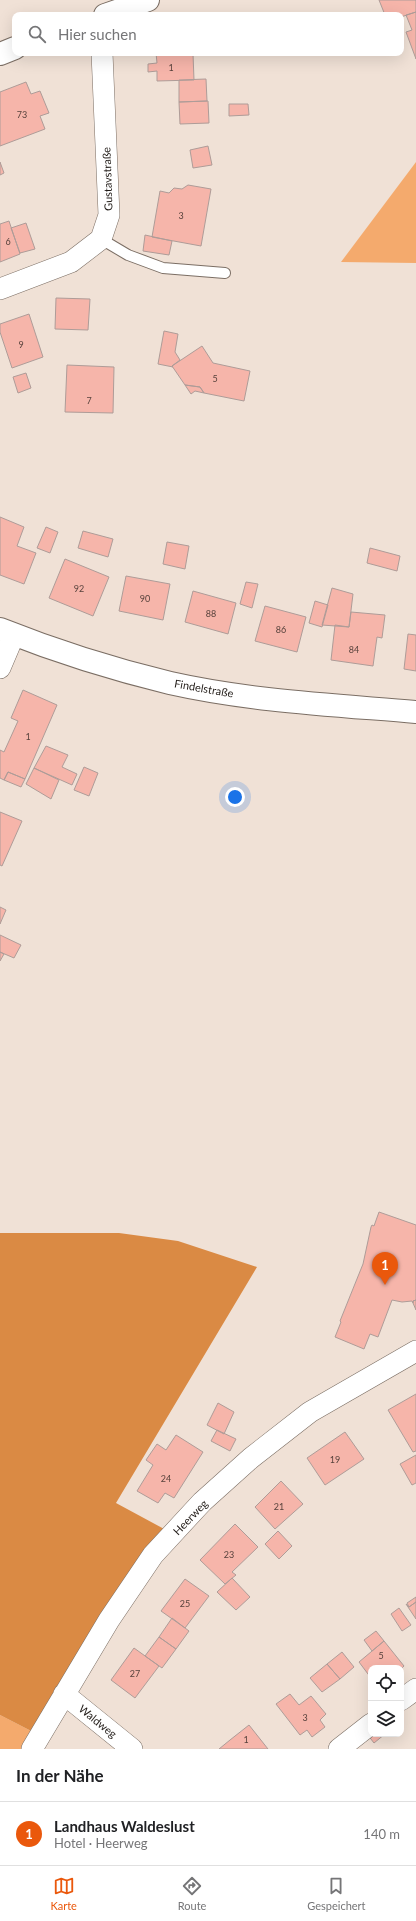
<!DOCTYPE html>
<html lang="de">
<head>
<meta charset="utf-8">
<style>
  :root { --surface:#fff; --page:#f6f6f6; --text:#202124; --muted:#757577; --line:#e0e0e0; --accent:#ea580c }
  body { margin:0; font-family:Lato,sans-serif; background:var(--page); color:var(--text) }
  .controls { position:absolute; right:12px; bottom:12px; display:grid; overflow:hidden; border-radius:8px; box-shadow:0 4px 16px #0002 }
  .controls button { width:36px; height:36px; display:grid; place-items:center; padding:0; border:0; border-bottom:1px solid var(--line); background:var(--surface); color:var(--text); font:20px sans-serif }
  .you { position:absolute; left:235px; top:797px; width:14px; height:14px; margin:-10px; border:3px solid #fff; border-radius:50%; background:#1a73e8; box-shadow:0 0 0 6px #1a73e833 }
  .badge { display:grid; place-items:center; width:26px; height:26px; border-radius:50%; background:var(--accent); color:#fff; font-size:13px; font-weight:700 }
  .pin { position:absolute; translate:-50% -33px; filter:drop-shadow(0 1px 2px #0008) }
  .pin::after { content:''; position:absolute; top:21px; width:14px; height:12px; background:inherit; clip-path:polygon(0 0,100% 0,50% 100%) }
  .list { margin:0; padding:0; list-style:none }
  h2 { display:flex; justify-content:space-between; align-items:center; height:52px; margin:0; padding:0 16px; font-size:17px }
  h2 small { font-size:13px; font-weight:400; color:var(--muted) }
  .list li { display:grid; grid-template-columns:26px 1fr auto; gap:12px; align-items:center; box-sizing:border-box; height:64px; padding:0 16px; border-top:1px solid var(--line) }
  .list b { display:block; font-size:15px; white-space:nowrap }
  .list p { margin:0; font-size:13px; white-space:nowrap; color:var(--muted) }
  .list em { font-size:13px; font-style:normal; color:var(--muted) }
  .icon { flex:none; width:22px; height:22px; fill:none; stroke:currentColor; stroke-width:2; stroke-linecap:round; stroke-linejoin:round }
  .map { position:relative; flex:none; width:416px; height:1749px; overflow:hidden }
  .search { position:absolute; background:var(--surface); box-shadow:0 4px 16px #0002; left:12px; right:12px; top:12px; height:44px; display:flex; align-items:center; gap:10px; box-sizing:border-box; padding:0 14px; border-radius:8px; color:var(--muted); font-size:15px }
  .sheet { height:116px; background:var(--surface) }
  nav { display:flex; justify-content:space-around; align-items:center; box-sizing:border-box; height:56px; border-top:1px solid var(--line); background:var(--surface); font-size:11px; color:var(--muted) }
  nav a { display:grid; justify-items:center; gap:2px }
  nav .on { color:var(--accent) }
  .map>svg:first-child { display:block }
  .green { fill:#f4aa6d }
  .forest { fill:#da8a44 }
  .building { fill:#f6b5aa; stroke:#ae9c98 }
  .lines { fill:none; stroke-linecap:round; stroke-linejoin:round }
  .service-casing { stroke:#7b6e64; stroke-width:12 }
  .minor-casing { stroke:#7b6e64; stroke-width:22 }
  .tertiary-casing { stroke:#7b6e64; stroke-width:24 }
  .service { stroke:#fff; stroke-width:10 }
  .minor { stroke:#fff; stroke-width:21 }
  .tertiary { stroke:#fff; stroke-width:22 }
  .labels { text-anchor:middle; dominant-baseline:central; stroke-width:4; stroke-linejoin:round; paint-order:stroke }
  .number-label { font-size:9px; fill:#57423c }
  .street-label { font-size:11px; fill:#221c18; stroke:#fff }
</style>
</head>
<body>
<div class="map">
<svg width="416" height="1749" viewBox="0 0 416 1749">
  <rect width="100%" height="100%" fill="#f0e1d6"/>
  <path class="green" d="M416,162V263L341,262Z
    M0,1715L37,1734L29,1749H0Z"/>
  <path class="forest" d="M0,1233H119L178,1241L257,1267L116,1503L166,1530L37,1734L0,1715Z"/>
  <path class="building" d="M379,0H416V12L401,17V15H385Z
    M416,12V59L406,32L412,30L406,15Z
    M156,53L193,54L194,80L157,81V71L148,72V64L157,63Z
    M206,79L207,101L179,102V80Z
    M26,82L31,94L40,91L49,113L40,116L45,129L0,146V92Z
    M208,101L209,123L180,124L179,102Z
    M229,104H248L249,115L229,116Z
    M208,146L212,165L193,168L190,150Z
    M0,162L4,173L0,175Z
    M188,185L211,189L201,246L152,237L160,191L169,193L174,188L182,189Z
    M9,221L20,254L0,262V224Z
    M26,223L35,249L20,253L11,228Z
    M145,235L172,241L169,255L143,251Z
    M56,298L90,299L88,330L55,329Z
    M29,314L43,357L12,368L0,332V324Z
    M164,331L178,334L175,352L180,360L172,366L173,367L158,364Z
    M202,346L213,363L250,371L244,401L204,393L200,387L185,385L172,366Z
    M67,365L114,367L113,413L65,412Z
    M26,373L31,388L18,393L13,377Z
    M185,385L200,387L204,393L195,391L191,394Z
    M0,517L24,527L17,546L36,553L24,584L0,575Z
    M46,527L58,532L50,553L37,548Z
    M83,531L113,539L108,557L78,548Z
    M167,542L189,546L185,569L163,564Z
    M370,548L400,556L397,571L367,563Z
    M65,559L109,577L93,616L49,598Z
    M126,576L170,584L163,620L119,611Z
    M246,582L258,584L252,608L240,604Z
    M332,588L353,594L349,627L322,625Z
    M193,591L236,603L228,634L185,622Z
    M315,601L328,605L322,627L309,623Z
    M265,606L306,617L297,652L255,641Z
    M351,612L385,615L382,638L377,637L373,666L331,660L335,625L349,627Z
    M408,634L416,635V671L404,669Z
    M23,690L57,705L25,779L8,772L4,780L0,778V750L4,752L18,721L11,718Z
    M46,746L68,755L62,767L77,774L72,785L34,768Z
    M84,767L98,773L89,796L74,790Z
    M34,768L59,780L51,799L26,784Z
    M8,772L25,779L21,787L4,780Z
    M0,812L22,821L2,866L0,865Z
    M0,907L6,910L0,924Z
    M0,935L21,945L14,958L0,952Z
    M0,952L4,954L0,961Z
    M379,1212L416,1225V1300L413,1301V1303L412,1301L402,1302L392,1300L378,1337L370,1334L364,1349L335,1337L341,1322L340,1321L363,1264L371,1227L372,1225L374,1226Z
    M416,1300V1310L413,1303V1301Z
    M416,1394V1451L413,1452L388,1410Z
    M218,1403L234,1412L224,1434L207,1425Z
    M217,1430L236,1439L230,1451L211,1441Z
    M345,1432L364,1459L325,1485L307,1458Z
    M176,1435L203,1452L174,1498L165,1493L158,1503L137,1491L153,1465L146,1460L157,1444L166,1450Z
    M416,1455V1483L412,1485L400,1464Z
    M281,1481L303,1504L275,1529L255,1507Z
    M235,1524L258,1547L232,1572L236,1575L225,1584L200,1560Z
    M278,1531L292,1546L279,1559L265,1544Z
    M232,1578L250,1597L236,1610L217,1592Z
    M185,1579L209,1596L185,1628L161,1611Z
    M416,1597V1602L409,1607L407,1603Z
    M416,1602V1619L406,1604L409,1607Z
    M399,1608L411,1625L402,1631L391,1614Z
    M172,1618L189,1631L176,1649L159,1637Z
    M376,1631L384,1641L372,1651L364,1640Z
    M159,1637L176,1649L162,1668L145,1656Z
    M384,1641L404,1666L401,1669L391,1667L371,1668V1678L359,1662Z
    M134,1648L159,1666L135,1698L111,1680Z
    M342,1652L354,1667L340,1679L327,1664Z
    M327,1664L340,1679L322,1692L310,1678Z
    M290,1694L299,1705L311,1696L326,1714L320,1720L325,1727L312,1737L307,1730L300,1735L276,1704Z
    M249,1725L268,1749H219L230,1740Z
    M367,1734H385L374,1743Z"/>
  <g class="lines">
    <defs>
      <path id="service" d="M101,239L128,255L163,268L225,273"/>
      <path id="minor" d="M0,289L71,262L101,239L109,215L102,53
        M0,668L14,635
        M64,1694L132,1749
        M401,1700L416,1689
        M32,1749L109,1620L153,1555L202,1502L251,1458L310,1412L416,1351
        M339,1749L371,1724"/>
      <path id="tertiary" d="M105,15L148,0
        M0,54L15,48
        M0,629C55,651 112,669 170,683C250,701 334,705 416,712"/>
    </defs>
    <use href="#service" class="service-casing"/>
    <use href="#minor" class="minor-casing"/>
    <use href="#tertiary" class="tertiary-casing"/>
    <use href="#service" class="service"/>
    <use href="#minor" class="minor"/>
    <use href="#tertiary" class="tertiary"/>
  </g>
  <g class="labels">
    <g class="number-label">
      <text x="171" y="67">1</text>
      <text x="22" y="114">73</text>
      <text x="181" y="215">3</text>
      <text x="8" y="241">6</text>
      <text x="21" y="344">9</text>
      <text x="215" y="378">5</text>
      <text x="89" y="400">7</text>
      <text x="79" y="588">92</text>
      <text x="145" y="598">90</text>
      <text x="211" y="613">88</text>
      <text x="281" y="629">86</text>
      <text x="354" y="649">84</text>
      <text x="28" y="736">1</text>
      <text x="335" y="1459">19</text>
      <text x="166" y="1478">24</text>
      <text x="279" y="1506">21</text>
      <text x="229" y="1554">23</text>
      <text x="185" y="1603">25</text>
      <text x="381" y="1655">5</text>
      <text x="135" y="1673">27</text>
      <text x="305" y="1717">3</text>
      <text x="246" y="1739">1</text>
    </g>
    <g class="street-label">
      <text transform="translate(107 179) rotate(-92)">Gustavstraße</text>
      <text transform="translate(204 688) rotate(10)">Findelstraße</text>
      <text transform="translate(190 1517) rotate(-46)">Heerweg</text>
      <text transform="translate(98 1721) rotate(39)">Waldweg</text>
    </g>
  </g>
</svg>
<div class="controls">
<button><svg class="icon" aria-label="locate" viewBox="0 0 24 24"><circle cx="12" cy="12" r="6"/><path d="M12 2v4M12 18v4M2 12h4M18 12h4"/></svg></button>
<button><svg class="icon" aria-label="layers" viewBox="0 0 24 24"><path d="M12 4l9 5-9 5-9-5zM3 14l9 5 9-5"/></svg></button>
</div>
<div class="you"></div>
<div class="pin badge" style="left:385px;top:1285px">1</div>
<div class="search"><svg class="icon" aria-label="search" viewBox="0 0 24 24"><circle cx="10" cy="10" r="6"/><path d="M15 15l6 6"/></svg>Hier suchen</div>
</div>
<section class="sheet">
<h2>In der Nähe<small></small></h2>
<ul class="list">
<li><span class="badge">1</span><div><b>Landhaus Waldeslust</b><p>Hotel · Heerweg</p></div><em>140 m</em></li>
</ul>
</section>
<nav>
<a class="on"><svg class="icon" aria-label="map" viewBox="0 0 24 24"><path d="M3 6l6-2 6 2 6-2v14l-6 2-6-2-6 2zM9 4v14M15 6v14"/></svg>Karte</a>
<a><svg class="icon" aria-label="directions" viewBox="0 0 24 24"><path d="M12 3l9 9-9 9-9-9zM9 14v-3h6M13 9l2 2-2 2"/></svg>Route</a>
<a><svg class="icon" aria-label="saved" viewBox="0 0 24 24"><path d="M7 4h10v16l-5-4-5 4z"/></svg>Gespeichert</a>
</nav>
</body>
</html>
